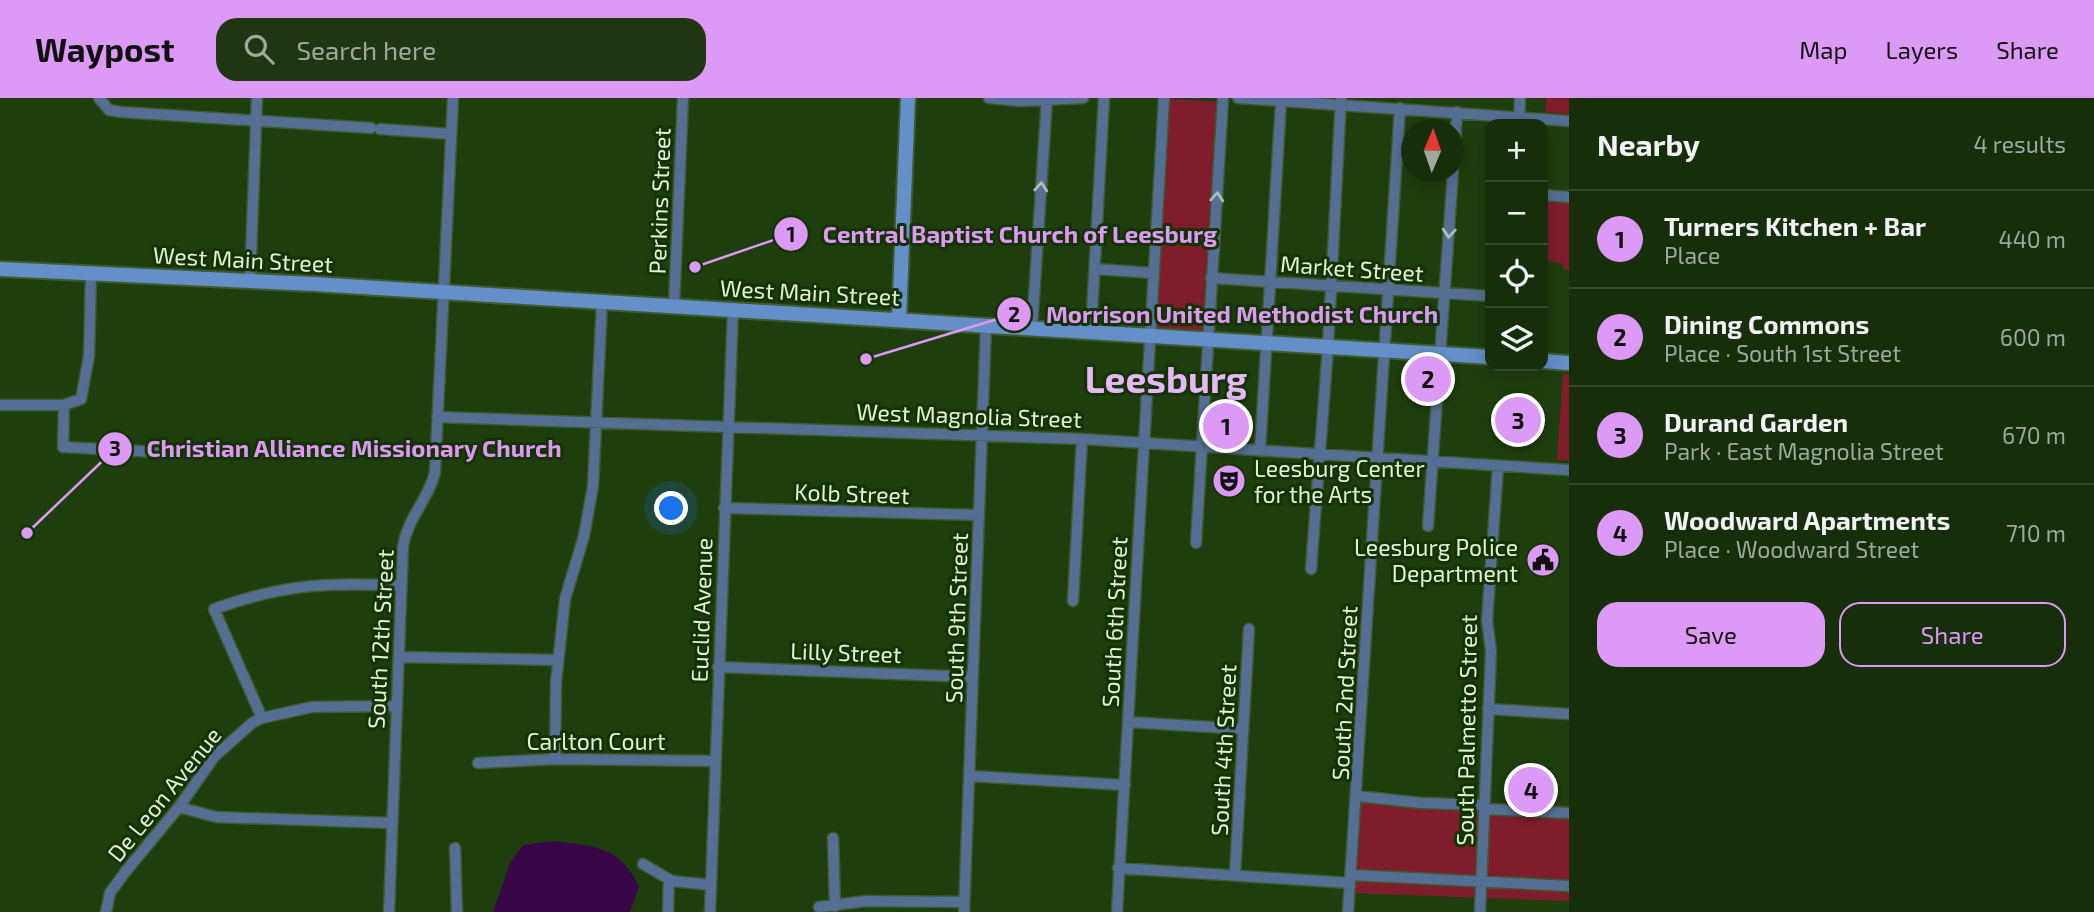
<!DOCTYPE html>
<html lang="en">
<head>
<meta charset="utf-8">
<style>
  :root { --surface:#172e0a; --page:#203613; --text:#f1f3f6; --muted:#9ea89c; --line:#364a2b; --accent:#dc99f5 }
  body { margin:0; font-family:"Exo 2",sans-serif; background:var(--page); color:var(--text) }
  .controls { position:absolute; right:21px; top:21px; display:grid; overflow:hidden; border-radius:14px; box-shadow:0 4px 18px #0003 }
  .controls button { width:63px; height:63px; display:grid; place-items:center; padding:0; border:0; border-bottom:2px solid var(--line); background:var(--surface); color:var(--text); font:35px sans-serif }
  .compass { position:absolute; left:1401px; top:21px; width:63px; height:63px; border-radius:50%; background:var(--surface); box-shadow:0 4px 18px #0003; rotate:2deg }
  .you { position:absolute; left:672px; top:411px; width:24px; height:24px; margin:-18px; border:5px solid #fff; border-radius:50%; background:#1a73e8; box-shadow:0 0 0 10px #1a73e833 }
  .badge { display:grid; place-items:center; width:46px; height:46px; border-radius:50%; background:var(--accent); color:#111; font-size:23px; font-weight:700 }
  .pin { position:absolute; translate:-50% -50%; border:4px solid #fff; box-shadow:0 2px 7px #0006 }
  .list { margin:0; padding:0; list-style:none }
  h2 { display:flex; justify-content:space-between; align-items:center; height:91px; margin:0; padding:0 28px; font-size:30px }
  h2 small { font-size:23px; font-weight:400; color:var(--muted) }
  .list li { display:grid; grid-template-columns:46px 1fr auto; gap:21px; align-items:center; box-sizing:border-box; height:98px; padding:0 28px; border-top:2px solid var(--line) }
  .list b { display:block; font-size:26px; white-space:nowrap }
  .list p { margin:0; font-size:23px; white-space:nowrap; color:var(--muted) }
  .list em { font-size:23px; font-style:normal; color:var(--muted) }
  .actions { display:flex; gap:14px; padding:21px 28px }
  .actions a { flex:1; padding:16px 0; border:2px solid var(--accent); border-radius:21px; text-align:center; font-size:24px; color:var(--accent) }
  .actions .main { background:var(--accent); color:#111 }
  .icon { flex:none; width:38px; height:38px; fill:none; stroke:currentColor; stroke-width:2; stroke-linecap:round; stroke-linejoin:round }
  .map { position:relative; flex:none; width:1569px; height:814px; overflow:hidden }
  header { display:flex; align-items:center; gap:42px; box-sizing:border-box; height:98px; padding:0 35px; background:var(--accent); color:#111 }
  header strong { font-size:33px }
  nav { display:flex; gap:38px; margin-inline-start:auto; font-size:24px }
  .search { width:490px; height:63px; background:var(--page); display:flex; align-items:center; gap:18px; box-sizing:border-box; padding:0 24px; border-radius:21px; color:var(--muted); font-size:26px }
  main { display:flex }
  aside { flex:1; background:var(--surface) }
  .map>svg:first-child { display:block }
  .green { fill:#7f1d2d }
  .water { fill:#380547 }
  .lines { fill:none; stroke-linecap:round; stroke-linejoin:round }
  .street-casing { stroke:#3e5b2e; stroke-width:13 }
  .secondary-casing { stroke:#3e5b2e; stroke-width:18 }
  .street { stroke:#556f94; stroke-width:10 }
  .secondary { stroke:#658fc9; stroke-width:14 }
  .oneway { stroke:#a8bebc }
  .labels { text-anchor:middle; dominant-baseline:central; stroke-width:6; stroke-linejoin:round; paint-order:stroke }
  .street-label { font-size:23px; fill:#dff2d7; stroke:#153302 }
  .poi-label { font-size:23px; fill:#dff2d7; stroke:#153302; text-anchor:start }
  .town-label { font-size:37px; font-weight:bold; fill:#e6b8f8; stroke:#153302 }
  .leader { fill:none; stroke:#dc99f5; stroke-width:2.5 }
  .callout-dot { fill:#dc99f5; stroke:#153302; stroke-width:2.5 }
  .mark-label { font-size:21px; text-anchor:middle; font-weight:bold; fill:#111 }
  .callout-label { font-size:24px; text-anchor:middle; font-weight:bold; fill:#dc99f5; stroke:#153302; stroke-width:6; stroke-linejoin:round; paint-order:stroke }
</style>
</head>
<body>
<header>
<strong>Waypost</strong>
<div class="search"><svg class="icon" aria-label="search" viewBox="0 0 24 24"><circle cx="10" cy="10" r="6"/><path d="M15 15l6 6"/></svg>Search here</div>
<nav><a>Map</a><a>Layers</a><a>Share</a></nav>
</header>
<main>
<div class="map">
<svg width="1569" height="814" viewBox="0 0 1569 814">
  <rect width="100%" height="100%" fill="#1f3e0e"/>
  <path class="green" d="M1547,0H1569V16L1545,14Z
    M1169,1L1218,4L1205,235L1154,231Z
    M1543,102L1569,104V184V172L1563,171V166L1543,162Z
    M1563,276H1569V363L1557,362Z
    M1356,698L1569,708V803L1352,795Z"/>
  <path class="water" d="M554,743C596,749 618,747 639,788L630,814H493L510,765L523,747Z"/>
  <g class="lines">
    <defs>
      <path id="street" d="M99,0L109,12L121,14L371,30
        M989,0L1021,3L1083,0
        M1238,0L1569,23
        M1519,26L1520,0
        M380,31L451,36
        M1454,66L1457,14
        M1543,97L1569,99
        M1095,171L1153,175
        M1211,180L1490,198
        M250,183L257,0
        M674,208L683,0
        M1032,230L1047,0
        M1091,233L1104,0
        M0,307H64L81,301L89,258L91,176
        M64,307L63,349L157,354
        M437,319L1082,341L1569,372
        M1260,353L1281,3
        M724,410L979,417
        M1428,428L1453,74
        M1196,445L1223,0
        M1311,471L1328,249L1341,0
        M1073,503L1082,341
        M399,559L558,562
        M718,569L973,579
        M1488,611L1569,616
        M262,620L214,511C284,486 328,484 401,488
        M1128,624L1243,631
        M555,661L556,584L565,501L584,438L593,388L602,204
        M478,665L555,661L715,663
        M969,678L1125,687
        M1357,698L1421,705L1484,707
        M179,709L216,719L390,725
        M1484,711L1569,715
        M833,740L835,808
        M455,750L457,814
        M643,766L672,783L711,787
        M1118,770L1350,785
        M1235,776L1249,531
        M1351,777L1569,788
        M819,809L866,803L964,804
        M106,814L110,795L126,773L179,709L214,659L252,625L262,620L312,609L395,608
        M389,814L403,448C408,419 429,401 435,374L453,0
        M668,814L669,782
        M710,814L733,212
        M964,814L986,227
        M1117,814L1164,0
        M1348,814L1400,10
        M1480,814L1491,553L1487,522L1498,368"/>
      <path id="secondary" d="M0,171L314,186L1490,259
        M899,222L908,0
        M1543,263L1569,265"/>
    </defs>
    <use href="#street" class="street-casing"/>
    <use href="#secondary" class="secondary-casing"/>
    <use href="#street" class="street"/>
    <use href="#secondary" class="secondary"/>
  </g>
  <defs><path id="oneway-chevron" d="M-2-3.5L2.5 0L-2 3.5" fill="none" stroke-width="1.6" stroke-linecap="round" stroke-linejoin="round" transform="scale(1.75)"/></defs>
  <g class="oneway">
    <use href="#oneway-chevron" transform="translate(1041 89) rotate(-86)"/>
    <use href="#oneway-chevron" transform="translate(1217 99) rotate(-86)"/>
    <use href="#oneway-chevron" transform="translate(1449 135) rotate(94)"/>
  </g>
  <defs>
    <symbol id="theatre-disc" viewBox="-11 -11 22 22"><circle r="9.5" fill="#dc99f5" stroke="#153302"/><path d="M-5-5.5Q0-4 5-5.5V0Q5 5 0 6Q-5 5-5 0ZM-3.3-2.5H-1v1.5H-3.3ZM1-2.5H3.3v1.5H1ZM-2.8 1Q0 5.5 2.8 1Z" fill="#111"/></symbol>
    <symbol id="civic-disc" viewBox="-11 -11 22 22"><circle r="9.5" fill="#dc99f5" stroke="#153302"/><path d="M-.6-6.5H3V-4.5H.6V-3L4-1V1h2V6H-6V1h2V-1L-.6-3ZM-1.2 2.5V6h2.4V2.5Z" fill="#111"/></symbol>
  </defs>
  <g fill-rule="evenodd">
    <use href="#theatre-disc" x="1210" y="364" width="38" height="38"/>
    <use href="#civic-disc" x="1524" y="443" width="38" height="38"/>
  </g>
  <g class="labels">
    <g class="street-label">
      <text transform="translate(659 103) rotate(-88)">Perkins Street</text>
      <text transform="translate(243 161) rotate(3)">West Main Street</text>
      <text transform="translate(1352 170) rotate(4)">Market Street</text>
      <text transform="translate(810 194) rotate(3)">West Main Street</text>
      <text transform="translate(969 317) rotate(2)">West Magnolia Street</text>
      <text transform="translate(852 395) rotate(2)">Kolb Street</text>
      <text transform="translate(701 512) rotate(-88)">Euclid Avenue</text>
      <text transform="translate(956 520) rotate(-88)">South 9th Street</text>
      <text transform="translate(1114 524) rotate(-87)">South 6th Street</text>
      <text transform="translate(380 541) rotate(-87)">South 12th Street</text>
      <text transform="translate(846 554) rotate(2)">Lilly Street</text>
      <text transform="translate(1344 595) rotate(-87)">South 2nd Street</text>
      <text transform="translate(1466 632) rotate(-89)">South Palmetto Street</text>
      <text x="596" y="643">Carlton Court</text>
      <text transform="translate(1223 652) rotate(-87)">South 4th Street</text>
      <text transform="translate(164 696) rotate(-51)">De Leon Avenue</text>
    </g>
    <g class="poi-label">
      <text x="1254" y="370">Leesburg Center<tspan x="1254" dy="26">for the Arts</tspan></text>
      <text x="1518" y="449" text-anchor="end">Leesburg Police<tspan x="1518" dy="26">Department</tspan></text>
    </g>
    <g class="town-label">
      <text x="1166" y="280">Leesburg</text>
    </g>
  </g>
  <path class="leader" d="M695 169L791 136M866 261L1014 216M27 435L115 351"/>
  <g class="callout-dot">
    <circle cx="695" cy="169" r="7"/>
    <circle cx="866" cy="261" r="7"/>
    <circle cx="27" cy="435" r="7"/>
    <circle cx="791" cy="136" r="18"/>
    <circle cx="1014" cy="216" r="18"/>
    <circle cx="115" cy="351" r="18"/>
  </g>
  <g class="mark-label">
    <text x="791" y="144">1</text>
    <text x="1014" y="224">2</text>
    <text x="115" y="358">3</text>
  </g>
  <g class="callout-label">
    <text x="1020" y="145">Central Baptist Church of Leesburg</text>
    <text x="1242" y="225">Morrison United Methodist Church</text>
    <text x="354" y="359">Christian Alliance Missionary Church</text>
  </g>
</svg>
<div class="controls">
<button>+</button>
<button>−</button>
<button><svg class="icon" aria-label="locate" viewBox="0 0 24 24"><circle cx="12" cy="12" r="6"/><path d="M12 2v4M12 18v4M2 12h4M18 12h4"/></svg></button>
<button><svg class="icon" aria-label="layers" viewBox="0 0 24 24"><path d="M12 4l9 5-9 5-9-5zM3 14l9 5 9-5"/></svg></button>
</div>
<svg class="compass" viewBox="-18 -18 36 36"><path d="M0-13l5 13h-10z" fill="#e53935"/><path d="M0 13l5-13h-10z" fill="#9ea89c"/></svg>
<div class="you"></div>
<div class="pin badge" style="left:1226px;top:328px">1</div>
<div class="pin badge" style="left:1428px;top:281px">2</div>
<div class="pin badge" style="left:1518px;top:322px">3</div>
<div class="pin badge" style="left:1531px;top:692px">4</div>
</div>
<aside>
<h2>Nearby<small>4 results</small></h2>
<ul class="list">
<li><span class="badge">1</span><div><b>Turners Kitchen + Bar</b><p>Place</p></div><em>440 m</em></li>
<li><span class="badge">2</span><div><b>Dining Commons</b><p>Place · South 1st Street</p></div><em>600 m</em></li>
<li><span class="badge">3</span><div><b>Durand Garden</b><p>Park · East Magnolia Street</p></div><em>670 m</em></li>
<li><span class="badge">4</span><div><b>Woodward Apartments</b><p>Place · Woodward Street</p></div><em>710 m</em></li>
</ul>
<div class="actions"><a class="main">Save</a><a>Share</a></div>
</aside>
</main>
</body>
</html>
